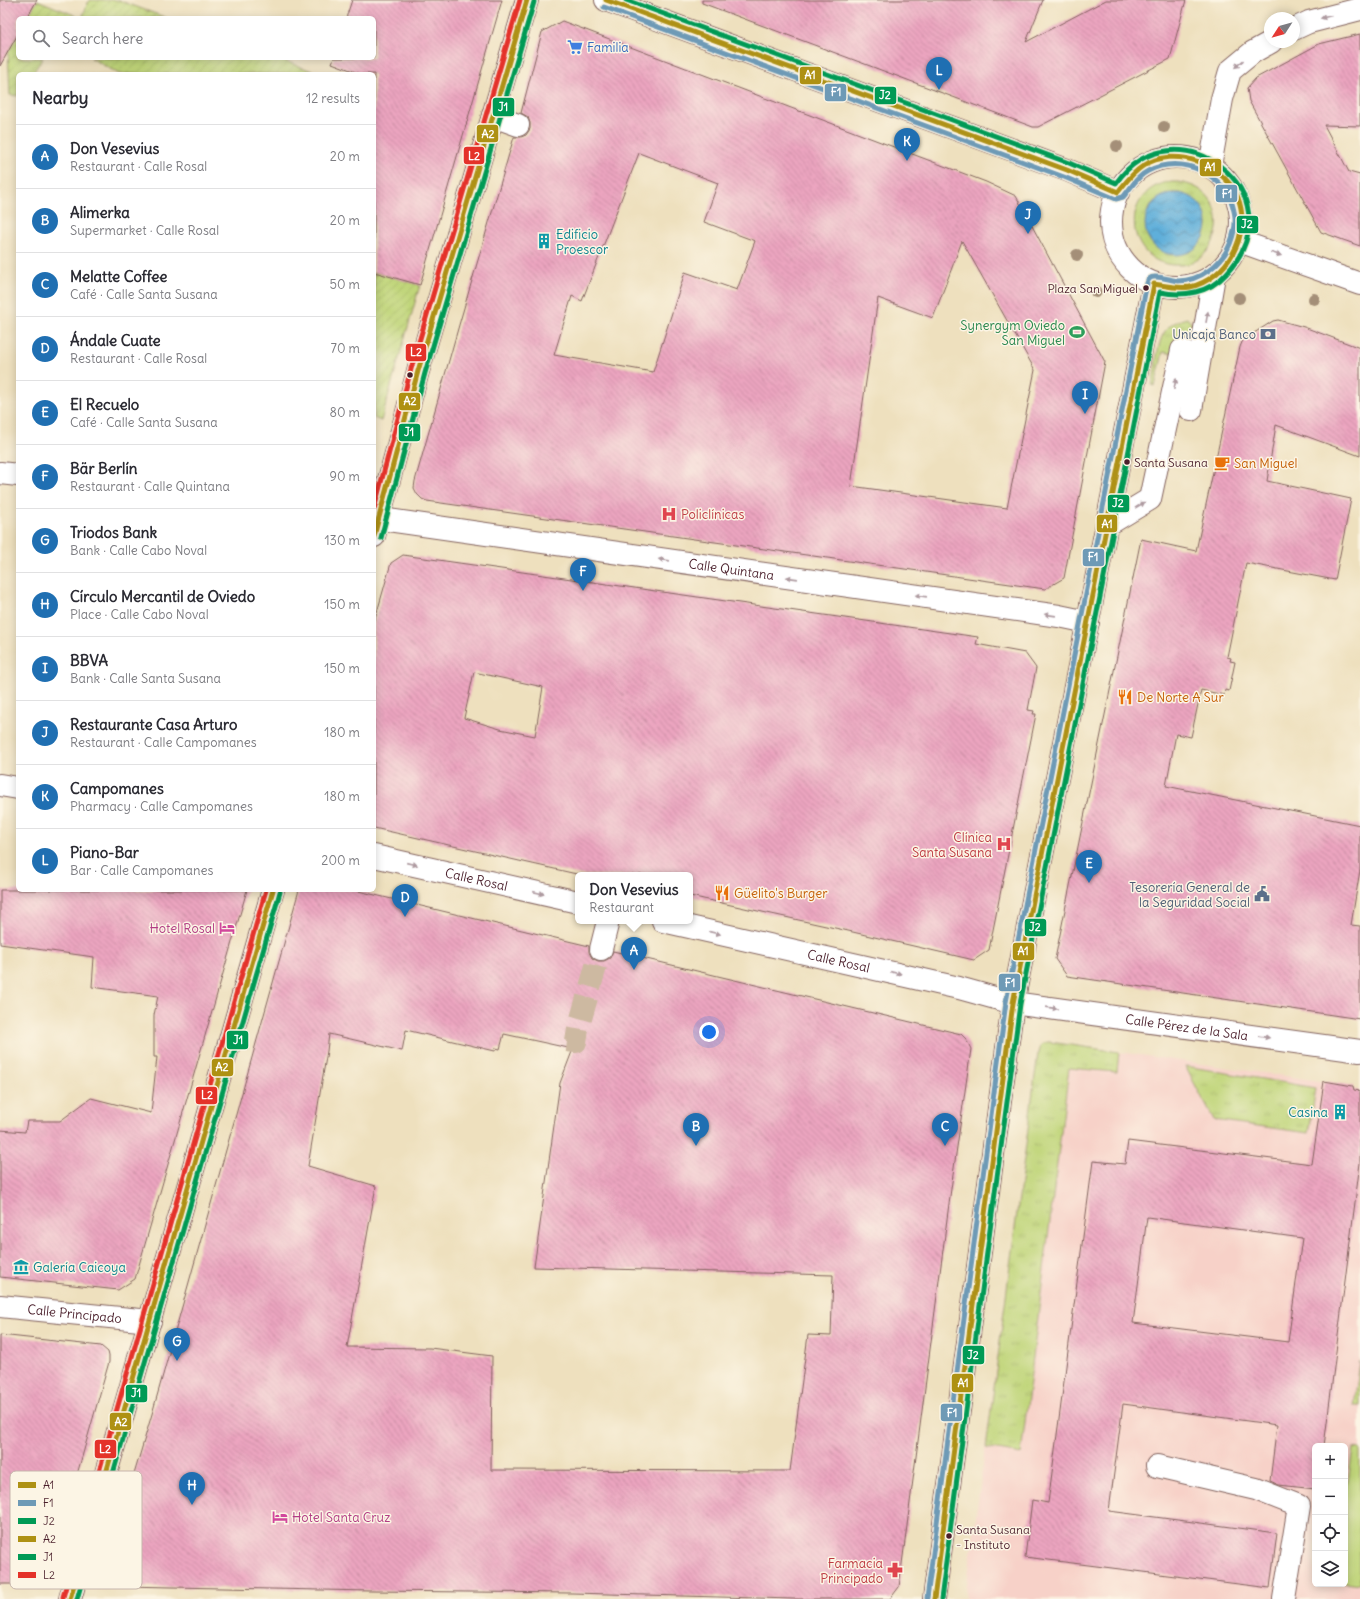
<!DOCTYPE html>
<html lang="en">
<head>
<meta charset="utf-8">
<style>
  :root { --surface:#fff; --page:#f7f7f7; --text:#2b2b33; --muted:#7c7c81; --line:#e1e1e2; --accent:#1f6fb2 }
  body { margin:0; font-family:Delius,sans-serif; background:var(--page); color:var(--text) }
  .controls { position:absolute; right:12px; bottom:12px; display:grid; overflow:hidden; border-radius:6px; box-shadow:0 2px 10px #0003 }
  .controls button { width:36px; height:36px; display:grid; place-items:center; padding:0; border:0; border-bottom:1px solid var(--line); background:var(--surface); color:var(--text); font:20px sans-serif }
  .compass { position:absolute; left:1264px; top:12px; width:36px; height:36px; border-radius:50%; background:var(--surface); box-shadow:0 2px 10px #0003; rotate:234deg }
  .you { position:absolute; left:709px; top:1032px; width:14px; height:14px; margin:-10px; border:3px solid #fff; border-radius:50%; background:#1a73e8; box-shadow:0 0 0 6px #1a73e833 }
  .badge { display:grid; place-items:center; width:26px; height:26px; border-radius:50%; background:var(--accent); color:#fff; font-size:13px; font-weight:700 }
  .pin { position:absolute; translate:-50% -33px; filter:drop-shadow(0 1px 2px #0008) }
  .pin::after { content:''; position:absolute; top:21px; width:14px; height:12px; background:inherit; clip-path:polygon(0 0,100% 0,50% 100%) }
  .popup { position:absolute; left:575px; top:872px; width:118px; height:52px; box-sizing:border-box; display:grid; place-content:center; border-radius:6px; background:var(--surface); filter:drop-shadow(0 1px 3px #0005); font-size:13px; white-space:nowrap; color:var(--muted) }
  .popup b { font-size:15px; color:var(--text) }
  .popup::after { content:''; position:absolute; left:50%; top:100%; margin-left:-8px; border:8px solid transparent; border-top-color:var(--surface) }
  .list { margin:0; padding:0; list-style:none }
  h2 { display:flex; justify-content:space-between; align-items:center; height:52px; margin:0; padding:0 16px; font-size:17px }
  h2 small { font-size:13px; font-weight:400; color:var(--muted) }
  .list li { display:grid; grid-template-columns:26px 1fr auto; gap:12px; align-items:center; box-sizing:border-box; height:64px; padding:0 16px; border-top:1px solid var(--line) }
  .list b { display:block; font-size:15px; white-space:nowrap }
  .list p { margin:0; font-size:13px; white-space:nowrap; color:var(--muted) }
  .list em { font-size:13px; font-style:normal; color:var(--muted) }
  .icon { flex:none; width:22px; height:22px; fill:none; stroke:currentColor; stroke-width:2; stroke-linecap:round; stroke-linejoin:round }
  .map { position:relative; flex:none; width:1360px; height:1599px; overflow:hidden }
  .search { position:absolute; background:var(--surface); box-shadow:0 2px 10px #0003; left:16px; top:16px; width:360px; height:44px; display:flex; align-items:center; gap:10px; box-sizing:border-box; padding:0 14px; border-radius:6px; color:var(--muted); font-size:15px }
  .panel { position:absolute; background:var(--surface); box-shadow:0 2px 10px #0003; left:16px; top:72px; width:360px; height:820px; border-radius:6px }
  .map>svg:first-child { display:block }
  .built { fill:#f7d1c8; fill-rule:evenodd }
  .grass { fill:url(#grass-tufts); stroke:#857a52; fill-rule:evenodd }
  .garden { fill:url(#garden-furrows); stroke:#857a52 }
  .pitch { fill:#c0d579; stroke:#857a52 }
  .water { fill:url(#water-waves); stroke:#546782 }
  .building { fill:url(#building-back-hatch); fill-rule:evenodd }
  .lines { fill:none; stroke-linecap:round; stroke-linejoin:round }
  .minor-tunnel { stroke:#cdb9a1; stroke-width:22; stroke-dasharray:22 11; stroke-linecap:butt }
  .minor-casing { stroke:#83635e; stroke-width:24 }
  .minor { stroke:#fff; stroke-width:22 }
  .bus-1-casing { stroke:#fcf5e5; stroke-width:8 }
  .bus-2-casing { stroke:#fcf5e5; stroke-width:8 }
  .bus-3-casing { stroke:#fcf5e5; stroke-width:8 }
  .bus-4-casing { stroke:#fcf5e5; stroke-width:8 }
  .bus-5-casing { stroke:#fcf5e5; stroke-width:8 }
  .bus-6-casing { stroke:#fcf5e5; stroke-width:8 }
  .bus-1 { stroke:#ae9113; stroke-width:5 }
  .bus-2 { stroke:#6e9ab6; stroke-width:5 }
  .bus-3 { stroke:#009a55; stroke-width:5 }
  .bus-4 { stroke:#ae9113; stroke-width:5 }
  .bus-5 { stroke:#009a55; stroke-width:5 }
  .bus-6 { stroke:#e43229; stroke-width:5 }
  .tree { fill:#a48f78 }
  .oneway { fill:#ae9aa0 }
  .bus-dot { fill:#4a1f2b; stroke:#fcf5e5; stroke-width:1.5 }
  .labels { text-anchor:middle; dominant-baseline:central; stroke-width:3; stroke-linejoin:round; paint-order:stroke }
  .bus-label { font-size:12px; fill:#4a1f2b; stroke:#fcf5e5; text-anchor:start }
  .shop-label { font-size:13px; fill:#366cbe; stroke:#fcf5e5; text-anchor:start }
  .culture-label { font-size:13px; fill:#0d838f; stroke:#fcf5e5; text-anchor:start }
  .leisure-label { font-size:13px; fill:#27864d; stroke:#fcf5e5; text-anchor:end }
  .service-label { font-size:13px; fill:#4e5e75; stroke:#fcf5e5; text-anchor:end }
  .food-label { font-size:13px; fill:#c56008; stroke:#fcf5e5; text-anchor:start }
  .health-label { font-size:13px; fill:#be3a42; stroke:#fcf5e5; text-anchor:end }
  .street-label { font-size:13px; fill:#4a1f2b; stroke:#fcf5e5 }
  .hotel-label { font-size:13px; fill:#b23c85; stroke:#fcf5e5; text-anchor:end }
  .key { fill:#fcf5e5; stroke:#c7b5ad; stroke-width:1 }
  .key-label { font-size:11px; fill:#4a1f2b }
  .line-badge { stroke:#fcf5e5; stroke-width:1.5 }
  .badge-label { font-size:11px; text-anchor:middle; font-weight:bold; fill:#fff }
</style>
</head>
<body>
<div class="map">
<svg width="1360" height="1599" viewBox="0 0 1360 1599">
  <defs>
    <pattern id="grass-tufts" width="24" height="20" patternUnits="userSpaceOnUse"><rect width="24" height="20" fill="#c0d579"/><path d="M3 7l-1-3M5 7V3M7 7l1-3M15 17l-1-3M17 17v-4M19 17l1-3" fill="none" stroke="#a6b669"/></pattern>
    <pattern id="garden-furrows" width="10" height="10" patternUnits="userSpaceOnUse"><rect width="10" height="10" fill="#c0d579"/><path d="M-1 1l2-2M0 10L10 0M9 11l2-2" fill="none" stroke="#a6b669"/></pattern>
    <pattern id="water-waves" width="16" height="10" patternUnits="userSpaceOnUse"><rect width="16" height="10" fill="#5fafda"/><path d="M0 5q4-4 8 0t8 0" fill="none" stroke="#508eb1"/></pattern>
    <pattern id="building-back-hatch" width="6" height="6" patternUnits="userSpaceOnUse"><rect width="6" height="6" fill="#eca5c0"/><path d="M-1 5l2 2M0 0l6 6M5-1l2 2" fill="none" stroke="#c1869c"/></pattern>
  </defs>
  <rect width="100%" height="100%" fill="#fcf5e5"/>
  <filter id="ink" filterUnits="userSpaceOnUse"><feTurbulence type="fractalNoise" baseFrequency=".025" numOctaves="2"/><feDisplacementMap in="SourceGraphic" scale="8" xChannelSelector="R" yChannelSelector="G"/><feConvolveMatrix kernelMatrix="1 2 1 2 8 2 1 2 1" color-interpolation-filters="sRGB"/></filter>
  <filter id="wash" filterUnits="userSpaceOnUse"><feTurbulence type="fractalNoise" baseFrequency=".012" numOctaves="4" result="noise"/><feDisplacementMap in="SourceGraphic" scale="16" xChannelSelector="R" yChannelSelector="G"/><feGaussianBlur stdDeviation="0.9" result="paint"/><feColorMatrix in="noise" values="0 0 0 0 0 0 0 0 0 0 0 0 0 0 0 0 0 1.4 0 .05"/><feComposite in="paint" operator="in"/></filter>
  <g filter="url(#wash)">
    <rect width="100%" height="100%" fill="#eee0be"/>
    <path class="built" d="M1050,1042L1353,1086L1354,1090L1360,1091V1599H965L1038,1053L1041,1045L1044,1043ZM1315,1446H1345V1584H1315Z"/>
    <path class="grass" d="M1178,182C1183,183 1188,184 1193,186C1220,197 1224,229 1208,250C1201,259 1191,265 1180,265C1129,268 1117,198 1163,183C1168,182 1173,182 1178,182ZM1169,193H1179L1189,196L1168,254C1152,247 1152,243 1149,226C1148,223 1146,217 1147,214C1148,203 1160,197 1169,193Z
      M1187,318L1193,325L1191,347L1174,354L1163,352L1155,386L1152,385C1155,372 1157,343 1164,333C1168,325 1179,320 1187,318Z
      M1050,1042L1119,1052L1117,1072L1069,1068L1021,1454L986,1448L1038,1053C1039,1046 1043,1042 1050,1042Z
      M1185,1066L1316,1088L1309,1133L1214,1120Z"/>
    <path class="garden" d="M37,0L82,18L89,0H118L167,18H27Z
      M18,34V58H43L32,74H18V96L10,95L8,51Z
      M91,58H277L320,74H119Z
      M374,272L420,285L381,421L374,418Z"/>
    <path class="pitch" d="M1360,1361V1406H1354Z
      M1353,1448L1360,1449V1585L1345,1583V1501Z"/>
    <path class="water" d="M1145 224a31 31 0 1 1 62 0a31 31 0 1 1-62 0Z"/>
    <g id="blocks">
      <path class="building" d="M0,0H37L27,18H18V34L0,66Z
        M352,0H502L420,285L374,272V74H361L332,63L334,58H374V18H346Z
        M702,0H1043L1026,42L1106,0H1186L1170,59L1038,127H1033L702,3Z
        M562,21L986,182L1016,196L1105,362L1064,578L1045,589L427,501L422,499L417,494L414,488L415,481L459,325L514,137H521L526,135L530,129V123L528,117L521,113L542,32ZM639,153L718,183L704,222L755,241L737,290L685,272L653,372L554,355L572,296L582,301ZM962,241L1035,370L1007,508L851,486L878,298L933,318Z
        M1360,34V126L1324,125L1349,172L1360,175V246L1321,232L1249,101L1247,88L1256,78L1319,44Z
        M1278,320L1304,327L1360,348V456L1276,425L1267,481L1351,499L1335,580L1246,563L1227,657L1231,658L1230,661L1235,662L1229,691L1225,690L1224,695L1201,690L1191,737L1176,734L1166,786L1360,825V870L1351,925L1360,926V1019L1067,976L1055,959L1141,539L1196,551L1240,347L1243,340L1273,321Z
        M403,555L978,637L976,644L1025,653L1036,668L1028,710L1034,711L1033,714H1036L989,950L974,960L844,930L690,896V875H581L374,828V623L391,563ZM474,672L543,687L535,736L500,729L464,718Z
        M0,890H247L135,1279L118,1290L0,1277V1130L25,1132L27,1121H60L91,1098L151,1113L157,1057H154V1015L158,996L92,987L94,957L0,944Z
        M299,890H354L589,946V952L592,958L598,961H604L610,958L613,951L961,1034L966,1039L971,1049L950,1196L899,1587L890,1599H793L572,1593L371,1591L122,1586L107,1565L152,1414ZM406,1030L495,1051L496,1048L500,1049L504,1034L573,1049L560,1083L534,1267L833,1275L831,1336L808,1335L790,1471L491,1470L492,1356L430,1348L347,1347L376,1186L308,1166L327,1051L329,1034L402,1051Z
        M1324,1081L1353,1086L1354,1090L1360,1091V1163L1324,1446H1315V1489L1279,1485L1270,1481L1277,1425L1123,1404L1109,1511L1277,1533L1270,1588L1025,1557L1032,1500L1048,1503L1093,1161L1125,1164L1128,1141L1312,1164ZM1147,1217L1302,1238L1288,1342L1133,1323Z
        M0,1335L101,1346L108,1352L109,1356V1362L49,1573L33,1584H0Z"/>
    </g>
  </g>
  <g filter="url(#ink)">
    <use href="#blocks" fill-opacity="0" stroke="#83635e" stroke-width="1"/>
    <g class="lines">
      <path class="minor-tunnel" d="M567,1041L576,1042L578,1029L601,949"/>
      <defs>
        <g id="minor">
          <path d="M606,0L1067,170L1118,192"/>
          <path d="M1294,29L1309,22L1360,9"/>
          <path d="M493,116L518,125"/>
          <circle cx="1176" cy="222" r="65"/>
          <path d="M1210,166L1222,99L1230,71L1253,52L1271,42"/>
          <path d="M1239,241L1360,284"/>
          <path d="M1191,410L1214,276"/>
          <path d="M0,473L18,475"/>
          <path id="s1" d="M374,518L1059,616L1088,622"/>
          <path d="M1107,525L1150,499L1182,350"/>
          <path d="M374,536L418,371L527,0"/>
          <path d="M0,785L18,788"/>
          <path id="s2" d="M374,856L578,902"/>
          <path id="s3" d="M663,921L959,988L1013,1003L1360,1051"/>
          <path d="M601,949L608,921"/>
          <path id="s4" d="M0,1306L150,1321"/>
          <path d="M1157,1466L1256,1489L1299,1506L1284,1599"/>
          <path d="M70,1599L273,890"/>
          <path d="M934,1599L1013,1003L1154,284"/>
        </g>
      </defs>
      <use href="#minor" class="minor-casing"/>
      <use href="#minor" class="minor"/>
      <defs>
        <path id="bus-1" d="M606,0L1067,170L1118,192C1126,182 1132,173 1143,166C1175,145 1224,164 1238,198C1252,234 1227,279 1190,287C1178,289 1166,286 1154,284L1013,1003L934,1599"/>
        <path id="bus-2" d="M604,7L1064,177L1116,199L1123,197C1131,188 1136,177 1148,171C1181,153 1227,174 1234,211C1237,223 1234,234 1230,244C1222,264 1200,281 1178,281C1170,280 1161,276 1154,277C1150,277 1148,280 1147,283L1006,1002L927,1598"/>
        <path id="bus-3" d="M626,0L1069,163L1116,183C1174,100 1301,192 1226,274C1209,293 1184,297 1160,292L1020,1004L941,1599"/>
        <path id="bus-4" d="M374,536L418,371L527,0
          M70,1599L273,890"/>
        <path id="bus-5" d="M381,538L425,373L534,2
          M77,1599L280,892"/>
        <path id="bus-6" d="M374,509L411,369L520,0
          M63,1597L266,890"/>
      </defs>
      <use href="#bus-1" class="bus-1-casing"/>
      <use href="#bus-2" class="bus-2-casing"/>
      <use href="#bus-3" class="bus-3-casing"/>
      <use href="#bus-4" class="bus-4-casing"/>
      <use href="#bus-5" class="bus-5-casing"/>
      <use href="#bus-6" class="bus-6-casing"/>
      <use href="#bus-1" class="bus-1"/>
      <use href="#bus-2" class="bus-2"/>
      <use href="#bus-3" class="bus-3"/>
      <use href="#bus-4" class="bus-4"/>
      <use href="#bus-5" class="bus-5"/>
      <use href="#bus-6" class="bus-6"/>
    </g>
    <g class="tree">
      <circle cx="1164" cy="127" r="6"/>
      <circle cx="1117" cy="146" r="6"/>
      <circle cx="1077" cy="255" r="6"/>
      <circle cx="1096" cy="292" r="6"/>
      <circle cx="1239" cy="298" r="6"/>
      <circle cx="1314" cy="299" r="6"/>
    </g>
    <defs><path id="oneway-solid" d="M-6-.8H1V-3.2L6.5 0L1 3.2V.8H-6Z"/></defs>
    <g class="oneway">
      <use href="#oneway-solid" transform="translate(1326 17) rotate(166)"/>
      <use href="#oneway-solid" transform="translate(1239 64) rotate(140)"/>
      <use href="#oneway-solid" transform="translate(1276 254) rotate(18)"/>
      <use href="#oneway-solid" transform="translate(1207 317) rotate(-80)"/>
      <use href="#oneway-solid" transform="translate(1175 384) rotate(-78)"/>
      <use href="#oneway-solid" transform="translate(1140 505) rotate(-31)"/>
      <use href="#oneway-solid" transform="translate(664 560) rotate(-172)"/>
      <use href="#oneway-solid" transform="translate(792 578) rotate(-172)"/>
      <use href="#oneway-solid" transform="translate(921 596) rotate(-172)"/>
      <use href="#oneway-solid" transform="translate(1050 615) rotate(-172)"/>
      <use href="#oneway-solid" transform="translate(412 864) rotate(13)"/>
      <use href="#oneway-solid" transform="translate(539 893) rotate(13)"/>
      <use href="#oneway-solid" transform="translate(715 933) rotate(13)"/>
      <use href="#oneway-solid" transform="translate(896 973) rotate(13)"/>
      <use href="#oneway-solid" transform="translate(1052 1008) rotate(8)"/>
      <use href="#oneway-solid" transform="translate(1264 1037) rotate(8)"/>
    </g>
  </g>
  <defs>
    <symbol id="supermarket-bare" viewBox="-9 -9 18 18"><path d="M-6-5.5h2.5l.6 2H6L4.5 2H-2.5L-4.4-4H-6ZM-1.5 3.2a1.3 1.3 0 1 0 .1 0ZM3 3.2a1.3 1.3 0 1 0 .1 0Z" fill="#3f7fe0" stroke="#fcf5e5" stroke-width="2.5" paint-order="stroke"/></symbol>
    <symbol id="building-bare" viewBox="-9 -9 18 18"><path d="M-4-6H4V6H1V3H-1V6H-4ZM-2.5-4.3h1.7v1.8h-1.7ZM.8-4.3h1.7v1.8H.8ZM-2.5-1h1.7V.8h-1.7ZM.8-1h1.7V.8H.8Z" fill="#0f9aa8" stroke="#fcf5e5" stroke-width="2.5" paint-order="stroke"/></symbol>
    <symbol id="stadium-bare" viewBox="-9 -9 18 18"><path d="M0-5a6.5 5 0 1 0 0 10a6.5 5 0 1 0 0-10ZM-3.5-1.8h7v3.6h-7Z" fill="#2e9e5b" stroke="#fcf5e5" stroke-width="2.5" paint-order="stroke"/></symbol>
    <symbol id="bank-bare" viewBox="-9 -9 18 18"><path d="M-6-4H6V4H-6ZM0-2.3a2.3 2.3 0 1 0 0 4.6a2.3 2.3 0 1 0 0-4.6Z" fill="#5c6f8a" stroke="#fcf5e5" stroke-width="2.5" paint-order="stroke"/></symbol>
    <symbol id="cafe-bare" viewBox="-9 -9 18 18"><path d="M-5.5-4.5H6V0H3Q3 3.5 0 3.5H-2.5Q-5.5 3.5-5.5 0ZM3-3.2v2h1.7v-2ZM-6 4.5H4V6H-6Z" fill="#e8710a" stroke="#fcf5e5" stroke-width="2.5" paint-order="stroke"/></symbol>
    <symbol id="hospital-bare" viewBox="-9 -9 18 18"><path d="M-5-5h3v3.5h4V-5h3V5h-3V1.5h-4V5h-3Z" fill="#e0444e" stroke="#fcf5e5" stroke-width="2.5" paint-order="stroke"/></symbol>
    <symbol id="restaurant-bare" viewBox="-9 -9 18 18"><path d="M-5-6h1v4h1v-4h1v4h1v-4h1v5L-1.5 .5V6h-2V.5L-5-1ZM5-6V6H3V1.5H1.5Q1.5-4 5-6Z" fill="#e8710a" stroke="#fcf5e5" stroke-width="2.5" paint-order="stroke"/></symbol>
    <symbol id="civic-bare" viewBox="-9 -9 18 18"><path d="M-.6-6.5H3V-4.5H.6V-3L4-1V1h2V6H-6V1h2V-1L-.6-3ZM-1.2 2.5V6h2.4V2.5Z" fill="#5c6f8a" stroke="#fcf5e5" stroke-width="2.5" paint-order="stroke"/></symbol>
    <symbol id="hotel-bare" viewBox="-9 -9 18 18"><path d="M-6-4.5h1.5V1H6V5H4.5V3h-9V5H-6ZM-4 0a1.8 1.8 0 1 1 3.6 0ZM.5 0V-2.5h3Q6-2.5 6 0Z" fill="#d1479c" stroke="#fcf5e5" stroke-width="2.5" paint-order="stroke"/></symbol>
    <symbol id="museum-bare" viewBox="-9 -9 18 18"><path d="M0-6L6-3V-2H-6V-3ZM-5-1h2V3h-2ZM-1-1h2V3h-2ZM3-1h2V3H3ZM-6 4H6V6H-6Z" fill="#0f9aa8" stroke="#fcf5e5" stroke-width="2.5" paint-order="stroke"/></symbol>
    <symbol id="pharmacy-bare" viewBox="-9 -9 18 18"><path d="M-2-6h4v4h4v4h-4v4h-4v-4h-4v-4h4Z" fill="#e0444e" stroke="#fcf5e5" stroke-width="2.5" paint-order="stroke"/></symbol>
  </defs>
  <g fill-rule="evenodd">
    <use href="#supermarket-bare" x="564" y="36" width="22" height="22"/>
    <use href="#building-bare" x="533" y="230" width="22" height="22"/>
    <use href="#stadium-bare" x="1066" y="321" width="22" height="22"/>
    <use href="#bank-bare" x="1257" y="323" width="22" height="22"/>
    <use href="#cafe-bare" x="1211" y="452" width="22" height="22"/>
    <use href="#hospital-bare" x="658" y="503" width="22" height="22"/>
    <use href="#restaurant-bare" x="1114" y="686" width="22" height="22"/>
    <use href="#hospital-bare" x="993" y="833" width="22" height="22"/>
    <use href="#restaurant-bare" x="711" y="882" width="22" height="22"/>
    <use href="#civic-bare" x="1251" y="883" width="22" height="22"/>
    <use href="#hotel-bare" x="216" y="917" width="22" height="22"/>
    <use href="#building-bare" x="1329" y="1101" width="22" height="22"/>
    <use href="#museum-bare" x="10" y="1256" width="22" height="22"/>
    <use href="#hotel-bare" x="269" y="1506" width="22" height="22"/>
    <use href="#pharmacy-bare" x="884" y="1559" width="22" height="22"/>
  </g>
  <g class="bus-dot">
    <circle cx="1146" cy="288" r="3.5"/>
    <circle cx="410" cy="375" r="3.5"/>
    <circle cx="1127" cy="462" r="3.5"/>
    <circle cx="949" cy="1536" r="3.5"/>
  </g>
  <g class="labels">
    <g class="bus-label">
      <text x="1138" y="288" text-anchor="end">Plaza San Miguel</text>
      <text x="1134" y="462">Santa Susana</text>
      <text x="956" y="1529">Santa Susana<tspan x="956" dy="15">- Instituto</tspan></text>
    </g>
    <g class="shop-label">
      <text x="587" y="47">Familia</text>
    </g>
    <g class="culture-label">
      <text x="556" y="234">Edificio<tspan x="556" dy="15">Proescor</tspan></text>
      <text x="1328" y="1112" text-anchor="end">Casina</text>
      <text x="33" y="1267">Galería Caicoya</text>
    </g>
    <g class="leisure-label">
      <text x="1065" y="325">Synergym Oviedo<tspan x="1065" dy="15">San Miguel</tspan></text>
    </g>
    <g class="service-label">
      <text x="1256" y="334">Unicaja Banco</text>
      <text x="1250" y="887">Tesorería General de<tspan x="1250" dy="15">la Seguridad Social</tspan></text>
    </g>
    <g class="food-label">
      <text x="1234" y="463">San Miguel</text>
      <text x="1137" y="697">De Norte A Sur</text>
      <text x="734" y="893">Güelito's Burger</text>
    </g>
    <g class="health-label">
      <text x="681" y="514" text-anchor="start">Policlínicas</text>
      <text x="992" y="837">Clínica<tspan x="992" dy="15">Santa Susana</tspan></text>
      <text x="883" y="1563">Farmacia<tspan x="883" dy="15">Principado</tspan></text>
    </g>
    <g class="street-label">
      <text stroke="none"><textPath href="#s1" startOffset="361">Calle Quintana</textPath></text>
      <text stroke="none"><textPath href="#s2" startOffset="105">Calle Rosal</textPath></text>
      <text stroke="none"><textPath href="#s3" startOffset="180">Calle Rosal</textPath></text>
      <text stroke="none"><textPath href="#s3" startOffset="535">Calle Pérez de la Sala</textPath></text>
      <text stroke="none"><textPath href="#s4" startOffset="75">Calle Principado</textPath></text>
    </g>
    <g class="hotel-label">
      <text x="215" y="928">Hotel Rosal</text>
      <text x="292" y="1517" text-anchor="start">Hotel Santa Cruz</text>
    </g>
  </g>
  <rect x="10" y="1471" width="132" height="118" rx="6" class="key"/>
  <rect x="18" y="1482" width="18" height="6" fill="#ae9113"/>
  <rect x="18" y="1500" width="18" height="6" fill="#6e9ab6"/>
  <rect x="18" y="1518" width="18" height="6" fill="#009a55"/>
  <rect x="18" y="1536" width="18" height="6" fill="#ae9113"/>
  <rect x="18" y="1554" width="18" height="6" fill="#009a55"/>
  <rect x="18" y="1572" width="18" height="6" fill="#e43229"/>
  <g class="key-label">
    <text x="43" y="1489">A1</text>
    <text x="43" y="1507">F1</text>
    <text x="43" y="1525">J2</text>
    <text x="43" y="1543">A2</text>
    <text x="43" y="1561">J1</text>
    <text x="43" y="1579">L2</text>
  </g>
  <g class="line-badge">
    <rect x="799" y="66" width="23" height="19" rx="4" fill="#ae9113"/>
    <rect x="824" y="83" width="23" height="19" rx="4" fill="#6e9ab6"/>
    <rect x="874" y="86" width="23" height="19" rx="4" fill="#009a55"/>
    <rect x="492" y="97" width="23" height="20" rx="4" fill="#009a55"/>
    <rect x="476" y="124" width="23" height="19" rx="4" fill="#ae9113"/>
    <rect x="463" y="146" width="22" height="19" rx="4" fill="#e43229"/>
    <rect x="1199" y="158" width="23" height="19" rx="4" fill="#ae9113"/>
    <rect x="1215" y="184" width="23" height="19" rx="4" fill="#6e9ab6"/>
    <rect x="1236" y="215" width="23" height="19" rx="4" fill="#009a55"/>
    <rect x="405" y="343" width="22" height="19" rx="4" fill="#e43229"/>
    <rect x="398" y="392" width="23" height="19" rx="4" fill="#ae9113"/>
    <rect x="398" y="423" width="23" height="19" rx="4" fill="#009a55"/>
    <rect x="1107" y="494" width="23" height="19" rx="4" fill="#009a55"/>
    <rect x="1096" y="514" width="22" height="19" rx="4" fill="#ae9113"/>
    <rect x="1082" y="548" width="23" height="19" rx="4" fill="#6e9ab6"/>
    <rect x="1024" y="918" width="23" height="19" rx="4" fill="#009a55"/>
    <rect x="1012" y="942" width="23" height="19" rx="4" fill="#ae9113"/>
    <rect x="998" y="973" width="23" height="19" rx="4" fill="#6e9ab6"/>
    <rect x="226" y="1030" width="23" height="20" rx="4" fill="#009a55"/>
    <rect x="211" y="1058" width="23" height="19" rx="4" fill="#ae9113"/>
    <rect x="195" y="1086" width="23" height="19" rx="4" fill="#e43229"/>
    <rect x="962" y="1345" width="23" height="20" rx="4" fill="#009a55"/>
    <rect x="951" y="1373" width="23" height="20" rx="4" fill="#ae9113"/>
    <rect x="125" y="1384" width="23" height="19" rx="4" fill="#009a55"/>
    <rect x="940" y="1403" width="23" height="19" rx="4" fill="#6e9ab6"/>
    <rect x="109" y="1412" width="23" height="19" rx="4" fill="#ae9113"/>
    <rect x="94" y="1439" width="23" height="20" rx="4" fill="#e43229"/>
  </g>
  <g class="badge-label">
    <text x="810" y="79">A1</text>
    <text x="836" y="96">F1</text>
    <text x="885" y="99">J2</text>
    <text x="503" y="111">J1</text>
    <text x="488" y="138">A2</text>
    <text x="474" y="160">L2</text>
    <text x="1210" y="171">A1</text>
    <text x="1227" y="198">F1</text>
    <text x="1247" y="228">J2</text>
    <text x="416" y="356">L2</text>
    <text x="410" y="405">A2</text>
    <text x="409" y="436">J1</text>
    <text x="1118" y="507">J2</text>
    <text x="1107" y="528">A1</text>
    <text x="1093" y="561">F1</text>
    <text x="1035" y="931">J2</text>
    <text x="1023" y="955">A1</text>
    <text x="1010" y="987">F1</text>
    <text x="238" y="1044">J1</text>
    <text x="222" y="1071">A2</text>
    <text x="207" y="1099">L2</text>
    <text x="973" y="1359">J2</text>
    <text x="963" y="1387">A1</text>
    <text x="136" y="1397">J1</text>
    <text x="952" y="1417">F1</text>
    <text x="121" y="1426">A2</text>
    <text x="105" y="1453">L2</text>
  </g>
</svg>
<div class="controls">
<button>+</button>
<button>−</button>
<button><svg class="icon" aria-label="locate" viewBox="0 0 24 24"><circle cx="12" cy="12" r="6"/><path d="M12 2v4M12 18v4M2 12h4M18 12h4"/></svg></button>
<button><svg class="icon" aria-label="layers" viewBox="0 0 24 24"><path d="M12 4l9 5-9 5-9-5zM3 14l9 5 9-5"/></svg></button>
</div>
<svg class="compass" viewBox="-18 -18 36 36"><path d="M0-13l5 13h-10z" fill="#e53935"/><path d="M0 13l5-13h-10z" fill="#7c7c81"/></svg>
<div class="you"></div>
<div class="pin badge" style="left:634px;top:970px">A</div>
<div class="popup"><b>Don Vesevius</b>Restaurant</div>
<div class="pin badge" style="left:696px;top:1146px">B</div>
<div class="pin badge" style="left:945px;top:1146px">C</div>
<div class="pin badge" style="left:405px;top:917px">D</div>
<div class="pin badge" style="left:1089px;top:883px">E</div>
<div class="pin badge" style="left:583px;top:591px">F</div>
<div class="pin badge" style="left:177px;top:1361px">G</div>
<div class="pin badge" style="left:192px;top:1505px">H</div>
<div class="pin badge" style="left:1085px;top:414px">I</div>
<div class="pin badge" style="left:1028px;top:234px">J</div>
<div class="pin badge" style="left:907px;top:161px">K</div>
<div class="pin badge" style="left:939px;top:90px">L</div>
<div class="search"><svg class="icon" aria-label="search" viewBox="0 0 24 24"><circle cx="10" cy="10" r="6"/><path d="M15 15l6 6"/></svg>Search here</div>
<section class="panel">
<h2>Nearby<small>12 results</small></h2>
<ul class="list">
<li><span class="badge">A</span><div><b>Don Vesevius</b><p>Restaurant · Calle Rosal</p></div><em>20 m</em></li>
<li><span class="badge">B</span><div><b>Alimerka</b><p>Supermarket · Calle Rosal</p></div><em>20 m</em></li>
<li><span class="badge">C</span><div><b>Melatte Coffee</b><p>Café · Calle Santa Susana</p></div><em>50 m</em></li>
<li><span class="badge">D</span><div><b>Ándale Cuate</b><p>Restaurant · Calle Rosal</p></div><em>70 m</em></li>
<li><span class="badge">E</span><div><b>El Recuelo</b><p>Café · Calle Santa Susana</p></div><em>80 m</em></li>
<li><span class="badge">F</span><div><b>Bär Berlín</b><p>Restaurant · Calle Quintana</p></div><em>90 m</em></li>
<li><span class="badge">G</span><div><b>Triodos Bank</b><p>Bank · Calle Cabo Noval</p></div><em>130 m</em></li>
<li><span class="badge">H</span><div><b>Círculo Mercantil de Oviedo</b><p>Place · Calle Cabo Noval</p></div><em>150 m</em></li>
<li><span class="badge">I</span><div><b>BBVA</b><p>Bank · Calle Santa Susana</p></div><em>150 m</em></li>
<li><span class="badge">J</span><div><b>Restaurante Casa Arturo</b><p>Restaurant · Calle Campomanes</p></div><em>180 m</em></li>
<li><span class="badge">K</span><div><b>Campomanes</b><p>Pharmacy · Calle Campomanes</p></div><em>180 m</em></li>
<li><span class="badge">L</span><div><b>Piano-Bar</b><p>Bar · Calle Campomanes</p></div><em>200 m</em></li>
</ul>
</section>
</div>
</body>
</html>
